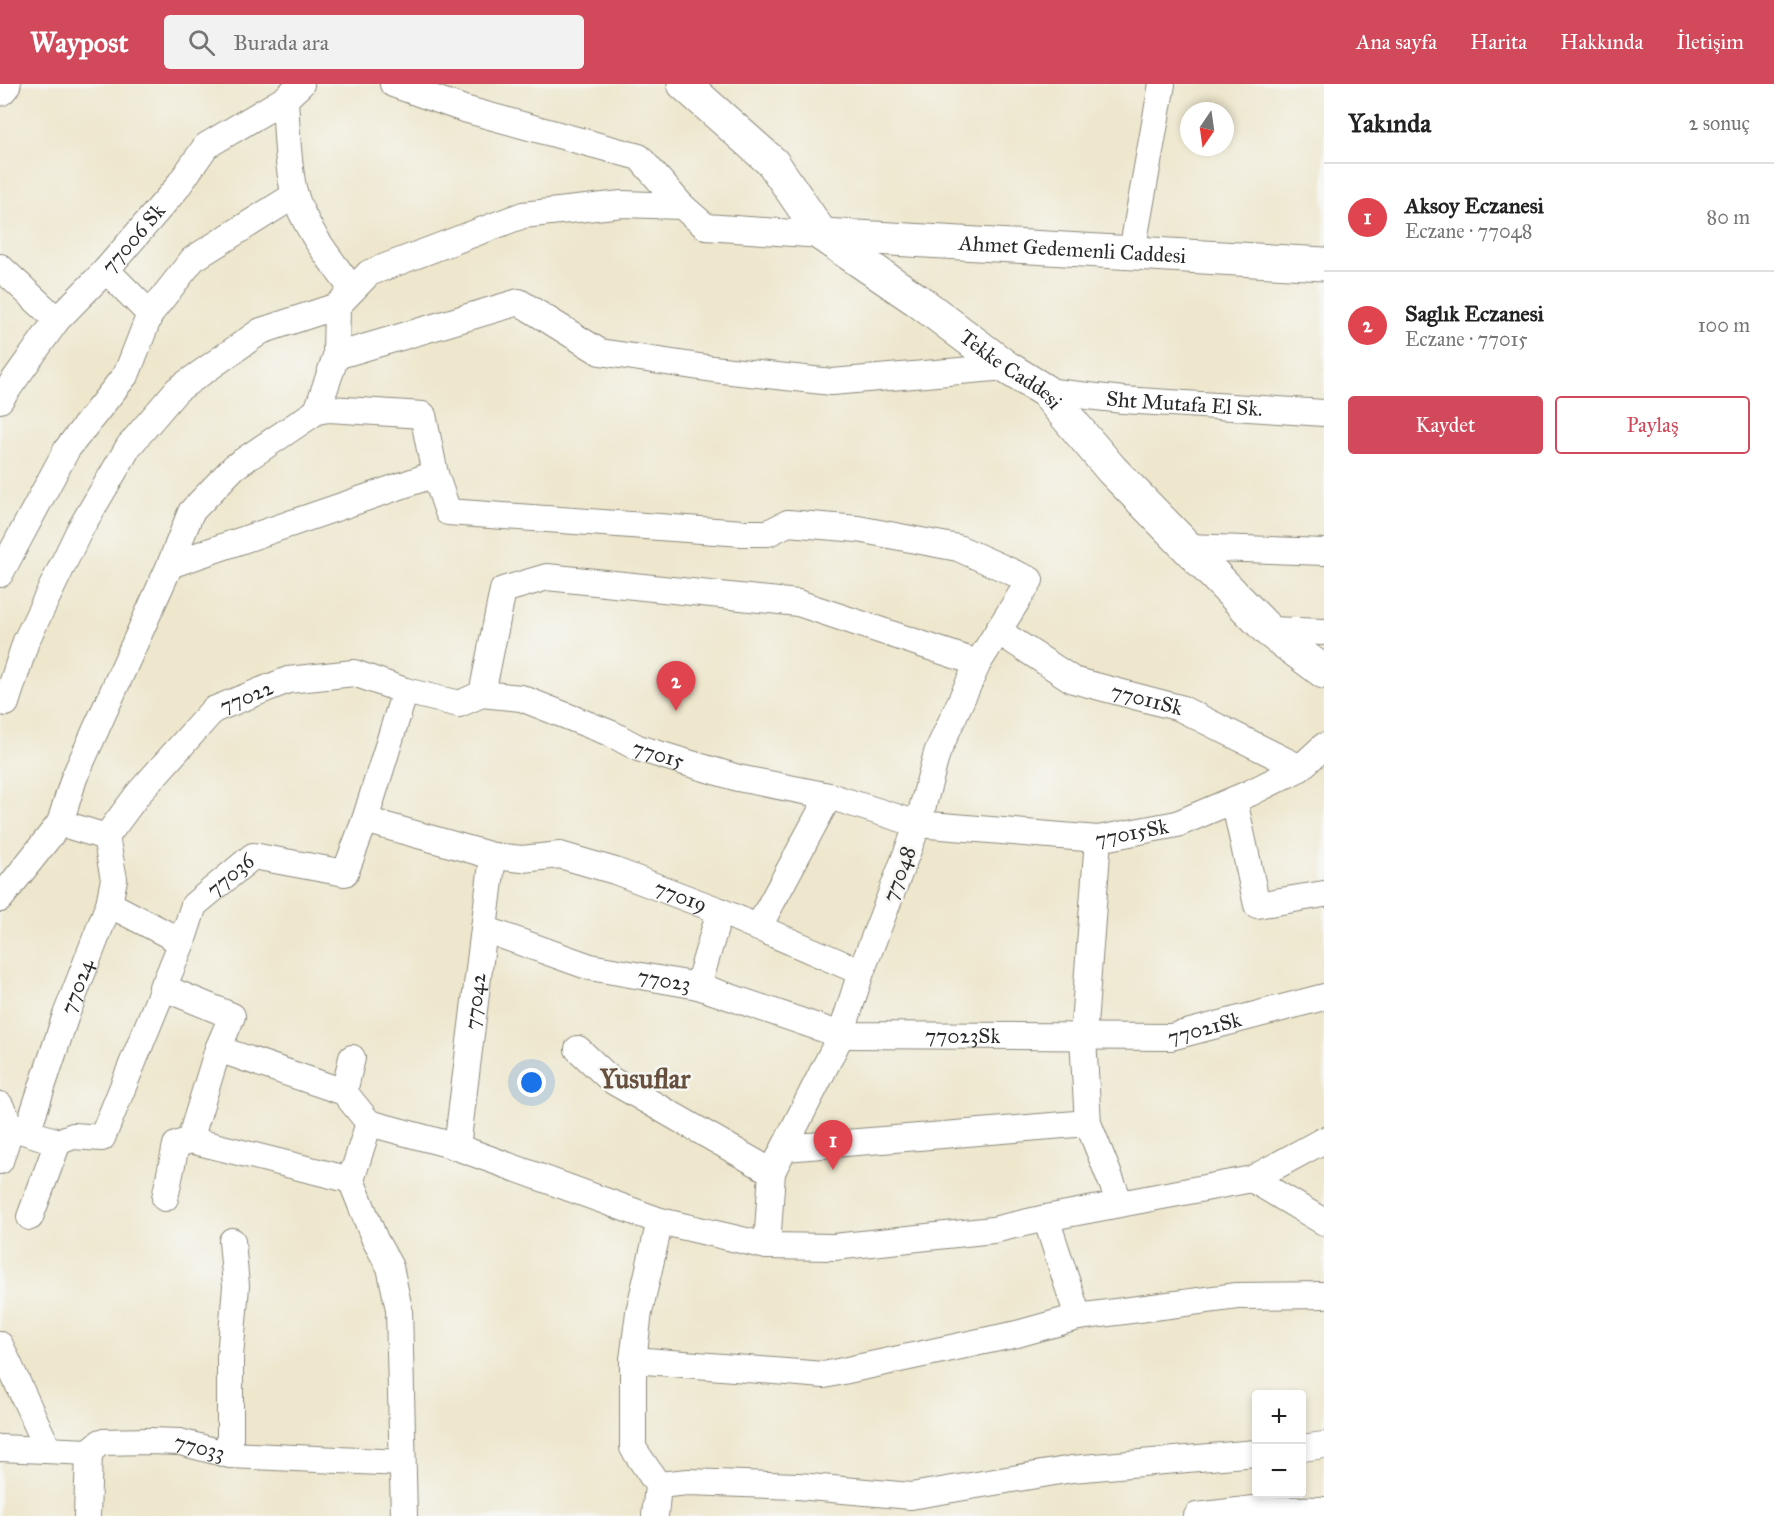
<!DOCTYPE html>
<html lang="tr">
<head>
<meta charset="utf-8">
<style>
  :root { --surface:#fff; --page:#f2f2f2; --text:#222; --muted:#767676; --line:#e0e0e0; --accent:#d1495b }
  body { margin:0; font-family:"IM FELL Great Primer",serif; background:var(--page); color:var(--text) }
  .controls { position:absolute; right:18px; bottom:18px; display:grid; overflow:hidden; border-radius:6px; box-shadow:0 3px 9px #0003 }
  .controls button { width:54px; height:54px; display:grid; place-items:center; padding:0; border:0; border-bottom:2px solid var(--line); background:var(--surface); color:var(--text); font:30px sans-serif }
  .compass { position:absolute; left:1180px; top:18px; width:54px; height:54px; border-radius:50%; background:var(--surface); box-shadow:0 3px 9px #0003; rotate:193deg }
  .you { position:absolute; left:532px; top:999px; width:21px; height:21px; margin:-15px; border:4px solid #fff; border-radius:50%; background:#1a73e8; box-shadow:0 0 0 9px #1a73e833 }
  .badge { display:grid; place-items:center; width:39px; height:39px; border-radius:50%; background:var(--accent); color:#fff; font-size:20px; font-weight:700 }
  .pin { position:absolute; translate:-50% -50px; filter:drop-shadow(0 2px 3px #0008) }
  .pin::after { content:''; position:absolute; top:32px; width:21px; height:18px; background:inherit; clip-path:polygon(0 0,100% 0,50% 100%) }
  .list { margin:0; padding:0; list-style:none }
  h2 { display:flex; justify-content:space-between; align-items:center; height:78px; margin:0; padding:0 24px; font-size:26px }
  h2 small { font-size:20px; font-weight:400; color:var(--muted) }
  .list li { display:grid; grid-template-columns:39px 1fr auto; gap:18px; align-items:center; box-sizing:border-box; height:108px; padding:0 24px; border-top:2px solid var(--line) }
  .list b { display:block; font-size:22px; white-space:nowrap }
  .list p { margin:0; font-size:20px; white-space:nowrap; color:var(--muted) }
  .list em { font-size:20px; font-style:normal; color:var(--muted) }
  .actions { display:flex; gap:12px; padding:18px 24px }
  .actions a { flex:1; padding:14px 0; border:2px solid var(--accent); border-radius:6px; text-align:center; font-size:21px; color:var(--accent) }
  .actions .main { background:var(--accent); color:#fff }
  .icon { flex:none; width:33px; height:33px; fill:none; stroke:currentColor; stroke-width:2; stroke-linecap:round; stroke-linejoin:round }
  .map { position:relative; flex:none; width:1324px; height:1432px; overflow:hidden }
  header { display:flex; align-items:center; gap:36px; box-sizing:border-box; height:84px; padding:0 30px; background:var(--accent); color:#fff }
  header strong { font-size:28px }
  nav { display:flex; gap:33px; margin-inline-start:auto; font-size:21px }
  .search { width:420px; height:54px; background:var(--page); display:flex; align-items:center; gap:15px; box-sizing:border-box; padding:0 21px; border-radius:6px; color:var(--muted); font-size:22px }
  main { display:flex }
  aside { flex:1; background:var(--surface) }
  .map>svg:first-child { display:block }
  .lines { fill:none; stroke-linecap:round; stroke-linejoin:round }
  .street-casing { stroke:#8c897c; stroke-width:28 }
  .secondary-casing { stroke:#8c897c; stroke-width:35 }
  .street { stroke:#fff; stroke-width:26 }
  .secondary { stroke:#fff; stroke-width:33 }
  .labels { text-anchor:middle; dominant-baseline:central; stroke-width:5; stroke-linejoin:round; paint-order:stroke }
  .street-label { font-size:21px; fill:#2b2b2b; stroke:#f6f6f2 }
  .district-label { font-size:27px; font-weight:bold; fill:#66503d; stroke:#f6f6f2 }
</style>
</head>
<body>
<header>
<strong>Waypost</strong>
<div class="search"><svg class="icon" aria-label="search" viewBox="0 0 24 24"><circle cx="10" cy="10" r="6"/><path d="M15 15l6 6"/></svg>Burada ara</div>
<nav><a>Ana sayfa</a><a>Harita</a><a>Hakkında</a><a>İletişim</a></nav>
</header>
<main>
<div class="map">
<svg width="1324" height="1432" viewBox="0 0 1324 1432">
  <rect width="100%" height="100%" fill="#f6f6f2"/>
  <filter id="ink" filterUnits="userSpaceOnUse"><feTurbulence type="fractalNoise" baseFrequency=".0167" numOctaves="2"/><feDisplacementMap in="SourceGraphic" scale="12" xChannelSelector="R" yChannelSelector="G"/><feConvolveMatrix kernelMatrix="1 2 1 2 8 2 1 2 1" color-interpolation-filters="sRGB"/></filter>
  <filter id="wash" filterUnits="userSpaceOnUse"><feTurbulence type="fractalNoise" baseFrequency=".008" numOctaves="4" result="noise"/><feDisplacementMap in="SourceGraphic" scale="24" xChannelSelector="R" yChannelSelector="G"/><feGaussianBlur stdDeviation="1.35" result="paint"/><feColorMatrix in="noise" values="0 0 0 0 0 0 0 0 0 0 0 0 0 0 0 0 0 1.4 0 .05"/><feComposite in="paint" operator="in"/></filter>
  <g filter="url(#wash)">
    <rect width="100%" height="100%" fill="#eee7cd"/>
  </g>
  <g filter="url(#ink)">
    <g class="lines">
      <defs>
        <g id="street">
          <path d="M301,0L285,15C287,46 287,78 294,108C304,144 331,176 352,205"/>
          <path d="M393,0L464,25L639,73L682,122"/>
          <path d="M1132,168L1162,0"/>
          <path d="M0,183L57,236"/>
          <path d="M106,186L150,230"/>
          <path d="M336,272L519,218L600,268L713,285L832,298L1006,283"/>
          <path id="s1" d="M1045,307L1123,316L1324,329"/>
          <path id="s2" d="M0,316L57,236L106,186L176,105L206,62L285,15"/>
          <path d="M317,327L336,272L337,222"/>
          <path d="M1187,463L1324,468"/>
          <path d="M170,481L435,390"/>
          <path d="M0,490L67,365L127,289L150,230L193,175L295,111"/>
          <path d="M1268,546L1324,548"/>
          <path id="s3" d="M998,547L1073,596L1180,624L1300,684"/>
          <path d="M482,610L503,506L547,493L798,519L978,579"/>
          <path d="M6,619L26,557L79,447L129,362L177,306L261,247L337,222L369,189L523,131L622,120L682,122L706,143L822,151"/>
          <path d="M1234,716L1257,821L1324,810"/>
          <path id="s4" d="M365,736L493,772L522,775L560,771L615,787L720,827L861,888"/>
          <path d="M60,739L106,753"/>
          <path id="s5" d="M106,753L138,710L213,626L288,596L354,589L405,607L459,620L482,610L521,614L612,650L638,664L738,694L829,712L918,740L1098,755L1177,740L1250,709L1300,684L1324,662"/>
          <path d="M1098,755L1083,954L1088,1039L1120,1119"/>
          <path d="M0,815L60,739L74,694L170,481L191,428L234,383L317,327L329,325L423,331L435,390L448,428L743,449H768L788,439L858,445L958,464L1030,496L978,579L937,669L918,740L861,888L841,951L772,1088L767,1162"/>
          <path d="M109,820L182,858"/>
          <path d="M758,844L829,712"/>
          <path id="s6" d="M484,845L590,883L698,902L841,951L1171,953L1324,913"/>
          <path d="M698,902L720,827"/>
          <path d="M162,903L232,932L218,965L190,1056"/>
          <path d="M218,965L344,1008L369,1039"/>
          <path d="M578,965L611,996L772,1088"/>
          <path d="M344,1008L352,974"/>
          <path id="s7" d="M0,1021L11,1043L58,1058L73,1052L102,1054L182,858L194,821L253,772L345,789L365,736L405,607"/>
          <path d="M369,1039L451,1061L660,1137L767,1162L834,1163L993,1146L1046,1134L1252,1095L1324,1056"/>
          <path d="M369,1039L351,1096L375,1156L390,1183L399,1225L404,1432"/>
          <path id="s8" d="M27,1048L66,931L109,820L114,795L106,753"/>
          <path id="s9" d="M457,1063L493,772"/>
          <path d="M785,1064L1088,1039"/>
          <path d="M0,1077L11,1043"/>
          <path d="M1252,1095L1324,1138"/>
          <path d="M165,1114L176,1061L190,1056L351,1096"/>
          <path d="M30,1133L58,1058"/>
          <path d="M1046,1134L1078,1233"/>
          <path d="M0,1261L48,1365"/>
          <path d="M633,1276L824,1291L1017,1250L1078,1233L1237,1212L1324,1211"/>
          <path id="s10" d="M0,1364L89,1368L101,1358L149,1357L180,1358L230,1371L402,1379"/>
          <path d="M1302,1364L1324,1361"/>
          <path d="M230,1371V1273L236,1202L232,1157"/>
          <path d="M658,1401L688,1398L798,1402L911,1412L1072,1385L1256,1369"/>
          <path d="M87,1432L89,1368"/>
          <path d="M655,1432L658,1401L633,1364V1276L639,1228L660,1137"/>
          <path d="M1197,1432L1254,1425L1324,1426"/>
        </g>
        <g id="secondary">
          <path id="s11" d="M684,0L773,79L822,151L920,218L1006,283L1045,307L1112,386L1268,546L1324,588"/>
          <path d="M0,5L4,0"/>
          <path id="s12" d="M823,151L1324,180"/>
        </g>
      </defs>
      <use href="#street" class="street-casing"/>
      <use href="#secondary" class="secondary-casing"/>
      <use href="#street" class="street"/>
      <use href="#secondary" class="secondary"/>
    </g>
  </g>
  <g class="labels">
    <g class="street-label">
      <text stroke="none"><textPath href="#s2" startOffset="210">77006 Sk</textPath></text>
      <text stroke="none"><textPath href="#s12" startOffset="250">Ahmet Gedemenli Caddesi</textPath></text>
      <text stroke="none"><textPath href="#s11" startOffset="438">Tekke Caddesi</textPath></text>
      <text stroke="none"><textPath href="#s1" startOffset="140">Sht Mutafa El Sk.</textPath></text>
      <text stroke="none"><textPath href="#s5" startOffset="202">77022</textPath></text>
      <text stroke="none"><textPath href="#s3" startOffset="166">77011Sk</textPath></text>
      <text stroke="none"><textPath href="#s5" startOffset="636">77015</textPath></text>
      <text stroke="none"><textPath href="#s5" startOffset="1120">77015Sk</textPath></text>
      <text transform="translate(899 790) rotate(-69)">77048</text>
      <text stroke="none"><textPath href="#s7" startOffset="417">77036</textPath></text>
      <text stroke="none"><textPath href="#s4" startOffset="328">77019</textPath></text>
      <text stroke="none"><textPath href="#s6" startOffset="188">77023</textPath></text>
      <text stroke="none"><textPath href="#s8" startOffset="154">77024</textPath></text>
      <text stroke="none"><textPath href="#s9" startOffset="147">77042</textPath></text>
      <text stroke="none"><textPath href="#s6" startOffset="738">77021Sk</textPath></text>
      <text stroke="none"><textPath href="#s6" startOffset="495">77023Sk</textPath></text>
      <text stroke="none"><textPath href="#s10" startOffset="204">77033</textPath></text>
    </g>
    <g class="district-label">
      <text x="645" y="994">Yusuflar</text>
    </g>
  </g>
</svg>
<div class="controls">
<button>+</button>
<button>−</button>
</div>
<svg class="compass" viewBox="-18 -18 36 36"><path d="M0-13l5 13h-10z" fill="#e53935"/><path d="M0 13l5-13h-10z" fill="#767676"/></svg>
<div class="you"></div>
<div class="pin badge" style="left:833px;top:1086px;background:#e0444e">1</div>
<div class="pin badge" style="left:676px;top:627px;background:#e0444e">2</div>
</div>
<aside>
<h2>Yakında<small>2 sonuç</small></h2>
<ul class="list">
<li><span class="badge" style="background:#e0444e">1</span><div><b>Aksoy Eczanesi</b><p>Eczane · 77048</p></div><em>80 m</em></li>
<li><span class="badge" style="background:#e0444e">2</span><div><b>Saglık Eczanesi</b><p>Eczane · 77015</p></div><em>100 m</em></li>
</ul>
<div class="actions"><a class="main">Kaydet</a><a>Paylaş</a></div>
</aside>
</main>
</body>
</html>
